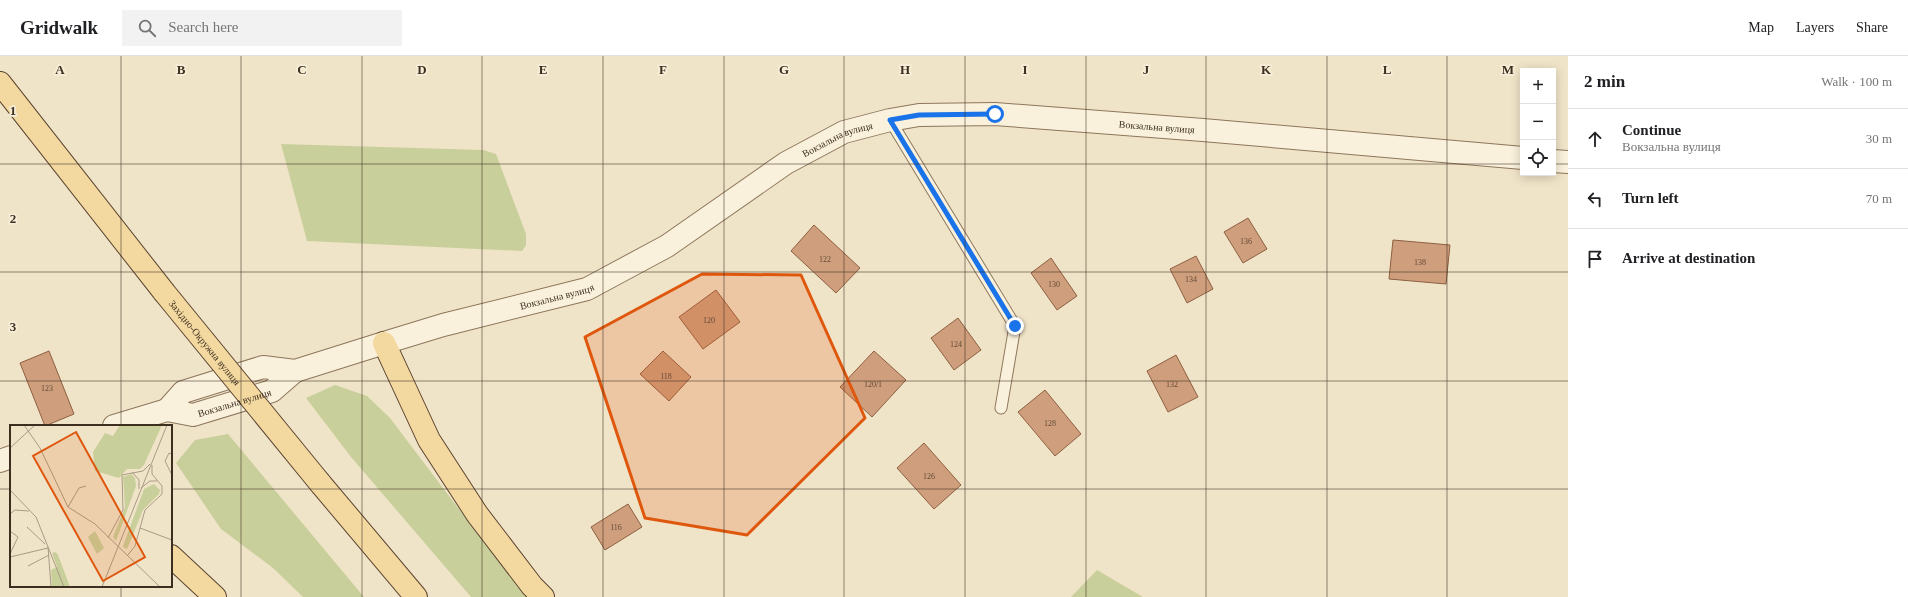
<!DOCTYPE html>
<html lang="en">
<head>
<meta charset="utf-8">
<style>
  :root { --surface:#fff; --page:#f2f2f2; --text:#202124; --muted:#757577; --line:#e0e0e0 }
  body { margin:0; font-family:"Times New Roman",serif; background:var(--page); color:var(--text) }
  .controls { position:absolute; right:12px; top:12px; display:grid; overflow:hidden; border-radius:0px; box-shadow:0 2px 10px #0003 }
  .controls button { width:36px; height:36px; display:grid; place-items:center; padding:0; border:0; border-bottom:1px solid var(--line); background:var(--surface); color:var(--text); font:20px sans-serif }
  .stop { position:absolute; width:12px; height:12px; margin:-9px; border:3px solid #1a73e8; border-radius:50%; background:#fff }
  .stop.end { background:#1a73e8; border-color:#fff; box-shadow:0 1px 4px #0008 }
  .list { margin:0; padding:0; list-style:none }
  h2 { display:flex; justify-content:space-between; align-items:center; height:52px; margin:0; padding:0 16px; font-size:17px }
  h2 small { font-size:13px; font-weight:400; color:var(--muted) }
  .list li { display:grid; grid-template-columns:26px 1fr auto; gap:12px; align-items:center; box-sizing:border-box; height:60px; padding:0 16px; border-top:1px solid var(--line) }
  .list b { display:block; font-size:15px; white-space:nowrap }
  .list p { margin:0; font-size:13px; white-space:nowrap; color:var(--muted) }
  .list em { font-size:13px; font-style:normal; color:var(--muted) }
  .icon { flex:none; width:22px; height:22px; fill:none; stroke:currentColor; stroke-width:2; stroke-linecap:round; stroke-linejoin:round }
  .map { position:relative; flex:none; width:1568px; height:541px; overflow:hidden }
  header { display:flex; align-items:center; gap:24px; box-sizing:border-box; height:56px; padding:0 20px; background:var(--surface); border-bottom:1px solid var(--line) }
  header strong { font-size:19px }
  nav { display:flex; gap:22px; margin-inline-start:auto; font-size:14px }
  .search { width:280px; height:36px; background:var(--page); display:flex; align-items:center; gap:10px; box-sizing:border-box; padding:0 14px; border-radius:0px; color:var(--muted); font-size:15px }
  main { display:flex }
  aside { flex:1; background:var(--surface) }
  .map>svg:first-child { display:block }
  .green { fill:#c9cf9b }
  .building { fill:#cf9f7d; stroke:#8d5f41 }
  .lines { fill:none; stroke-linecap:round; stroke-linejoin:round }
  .service-casing { stroke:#8d765c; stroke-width:13 }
  .minor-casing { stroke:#8d765c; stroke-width:24 }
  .tertiary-casing { stroke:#8d765c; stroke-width:24 }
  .primary-casing { stroke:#5b4430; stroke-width:24 }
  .service { stroke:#faf1dc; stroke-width:11 }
  .minor { stroke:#faf1dc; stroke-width:22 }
  .tertiary { stroke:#faf1dc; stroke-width:22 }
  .primary { stroke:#f3d9a0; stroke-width:22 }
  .primary-bridge-casing { stroke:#5b4430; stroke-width:24; stroke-linecap:butt }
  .primary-bridge { stroke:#f3d9a0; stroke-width:22 }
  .route { stroke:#1a73e8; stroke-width:5 }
  .marked { fill:#df570d; fill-opacity:0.2; stroke:#df570d; stroke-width:3; stroke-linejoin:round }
  .grid { fill:none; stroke:#3d2e20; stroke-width:1; stroke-opacity:0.55 }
  .labels { text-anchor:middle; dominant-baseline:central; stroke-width:3.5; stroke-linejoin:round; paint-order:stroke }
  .number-label { font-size:8px; fill:#624a37 }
  .street-label { font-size:10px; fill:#3d2e20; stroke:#f7eed8 }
  .inset-road { fill:none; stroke:#a89b85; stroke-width:1 }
  .view { fill:#df570d; fill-opacity:0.15; stroke:#df570d; stroke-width:2 }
  .inset-edge { fill:none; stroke:#3d2e20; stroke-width:2 }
  .grid-label { font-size:13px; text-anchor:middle; font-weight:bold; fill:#3d2e20; stroke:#f7eed8; stroke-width:3.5; stroke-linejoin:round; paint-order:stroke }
</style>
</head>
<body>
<header>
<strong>Gridwalk</strong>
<div class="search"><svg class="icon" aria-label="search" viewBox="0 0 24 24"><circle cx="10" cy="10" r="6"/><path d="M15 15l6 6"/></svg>Search here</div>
<nav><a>Map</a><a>Layers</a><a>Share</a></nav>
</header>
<main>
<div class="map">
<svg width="1568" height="541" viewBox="0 0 1568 541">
  <rect width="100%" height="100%" fill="#f0e4c8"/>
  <path class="green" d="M281,88L483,94L496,98L526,178V189L522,195L307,185Z
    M335,329L367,340L390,362L493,498L529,541H471L351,401L306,342Z
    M228,378L364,541H303L273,512L221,473L176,407L195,384Z
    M1097,514L1143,541H1071Z"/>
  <path class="building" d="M1248,162L1267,193L1243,207L1224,176Z
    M814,169L860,212L836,237L791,195Z
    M1393,184L1450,189L1446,228L1389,223Z
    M1196,200L1213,233L1187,247L1170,213Z
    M1051,202L1077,240L1057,254L1031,217Z
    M716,234L740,266L703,293L679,261Z
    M958,262L981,294L954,314L931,282Z
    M49,295L74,358L45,370L20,307Z
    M663,295L691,321L669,345L640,318Z
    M874,295L906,324L872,361L840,331Z
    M1176,299L1198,341L1168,356L1147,315Z
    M1045,334L1081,378L1055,400L1018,356Z
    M924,387L961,429L934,453L897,412Z
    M628,448L642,471L605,494L591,471Z"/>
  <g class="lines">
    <defs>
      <path id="service" d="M890,64L1015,270L1001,352"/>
      <g id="minor">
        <path d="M1553,105L1568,106"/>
        <path id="s1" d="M384,287L443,269L587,233L667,190L786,107L844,76L890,64L919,59L995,58L1203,74L1523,102"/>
      </g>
      <g id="tertiary">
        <path d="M167,354L183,336L263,311L295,315L384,287"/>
        <path id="s2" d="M114,370L167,354L193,359L272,335L295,315"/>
        <path d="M0,405L11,401"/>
      </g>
      <path id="primary" d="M0,27L164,236
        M384,287L429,384L477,458L532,530L543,541
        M320,427L416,541
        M171,500L215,541"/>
    </defs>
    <use href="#service" class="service-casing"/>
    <use href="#minor" class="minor-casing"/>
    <use href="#tertiary" class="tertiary-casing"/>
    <use href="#primary" class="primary-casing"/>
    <use href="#service" class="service"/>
    <use href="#minor" class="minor"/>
    <use href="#tertiary" class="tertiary"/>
    <use href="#primary" class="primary"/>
    <defs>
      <g id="primary-bridge">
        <path id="s3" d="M164,236L320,427"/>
      </g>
    </defs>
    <use href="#primary-bridge" class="primary-bridge-casing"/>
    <use href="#primary-bridge" class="primary-bridge"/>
  </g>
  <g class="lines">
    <path class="route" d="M995,58L919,59L890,64L1015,270"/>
  </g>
  <path class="marked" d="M702,218L801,219L865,362L747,479L645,462L585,281Z"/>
  <path class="grid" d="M121,0V370M241,0V541M362,0V541M482,0V541M603,0V541M724,0V541M844,0V541M965,0V541M1086,0V541M1206,0V541M1327,0V541M1447,0V541M0,108H1523M1553,108H1568M0,216H1568M0,325H1568M0,433H11M171,433H1568M121,530V541"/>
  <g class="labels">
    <g class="number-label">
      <text x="1246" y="185">136</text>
      <text x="825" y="203">122</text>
      <text x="1420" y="206">138</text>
      <text x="1191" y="223">134</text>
      <text x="1054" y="228">130</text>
      <text x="709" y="264">120</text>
      <text x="956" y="288">124</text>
      <text x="666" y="320">118</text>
      <text x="873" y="328">120/1</text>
      <text x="1172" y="328">132</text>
      <text x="47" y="332">123</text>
      <text x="1050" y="367">128</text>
      <text x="929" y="420">126</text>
      <text x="616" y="471">116</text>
    </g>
    <g class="street-label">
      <text stroke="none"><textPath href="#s1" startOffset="827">Вокзальна вулиця</textPath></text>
      <text stroke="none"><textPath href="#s1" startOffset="503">Вокзальна вулиця</textPath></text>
      <text stroke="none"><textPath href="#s1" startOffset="179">Вокзальна вулиця</textPath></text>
      <text stroke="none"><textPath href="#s3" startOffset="65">Західно-Окружна вулиця</textPath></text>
      <text stroke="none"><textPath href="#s2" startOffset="125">Вокзальна вулиця</textPath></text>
    </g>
  </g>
  <g transform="translate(10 369)">
    <rect width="162" height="162" fill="#f0e4c8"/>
    <path d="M110,0H152L134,40L130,44H117L109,53L85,46L83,27L95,8L103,11ZM121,49L125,53L126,61L106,116L103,112L115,82L113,52ZM144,59L150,65L149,69L133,85L120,117L117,124L114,123L113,121L134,64ZM85,106L94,123L87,129L78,112ZM46,127L48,130L60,162H42L41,145L47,142L42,128Z" fill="#c9cf9b"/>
    <path class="inset-road" d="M14,0L30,23L58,82L85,99L150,162M0,23L25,0M162,29L159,28L155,36L162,50M122,47L129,55V64M131,63L140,56H147M0,65L26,92L54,162M58,82L69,63L76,61M0,89L5,85L19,86M17,102L35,119M130,103L162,115M0,106L8,112L0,129M98,113L113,85L112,50L133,46L140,39M38,122L41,162M117,131L125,121L135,85L152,69V61L142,49V40M0,132L38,123M18,141L39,130M92,162L157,0"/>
    <path class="view" d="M66,7L135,132L93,156L23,31Z"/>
    <rect width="162" height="162" class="inset-edge"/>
  </g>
  <g class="grid-label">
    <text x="60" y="18">A</text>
    <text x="181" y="18">B</text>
    <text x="302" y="18">C</text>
    <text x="422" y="18">D</text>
    <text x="543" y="18">E</text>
    <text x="663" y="18">F</text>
    <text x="784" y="18">G</text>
    <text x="905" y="18">H</text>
    <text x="1025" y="18">I</text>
    <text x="1146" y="18">J</text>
    <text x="1266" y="18">K</text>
    <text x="1387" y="18">L</text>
    <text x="1508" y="18">M</text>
    <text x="13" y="59">1</text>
    <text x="13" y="167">2</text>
    <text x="13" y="275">3</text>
  </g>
</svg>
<div class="controls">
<button>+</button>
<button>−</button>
<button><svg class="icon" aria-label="locate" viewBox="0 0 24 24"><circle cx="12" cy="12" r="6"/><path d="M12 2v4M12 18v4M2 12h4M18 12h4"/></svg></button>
</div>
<div class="stop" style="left:995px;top:58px"></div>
<div class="stop end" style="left:1015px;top:270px"></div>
</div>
<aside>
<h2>2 min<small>Walk · 100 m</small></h2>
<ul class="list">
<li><svg class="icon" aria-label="ahead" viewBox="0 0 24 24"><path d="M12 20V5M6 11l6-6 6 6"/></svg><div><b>Continue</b><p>Вокзальна вулиця</p></div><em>30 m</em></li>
<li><svg class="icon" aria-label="left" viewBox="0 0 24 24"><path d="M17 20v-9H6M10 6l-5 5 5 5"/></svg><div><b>Turn left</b></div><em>70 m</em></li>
<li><svg class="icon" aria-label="arrive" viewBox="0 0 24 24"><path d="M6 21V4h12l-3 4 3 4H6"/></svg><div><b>Arrive at destination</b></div></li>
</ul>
</aside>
</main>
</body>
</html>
